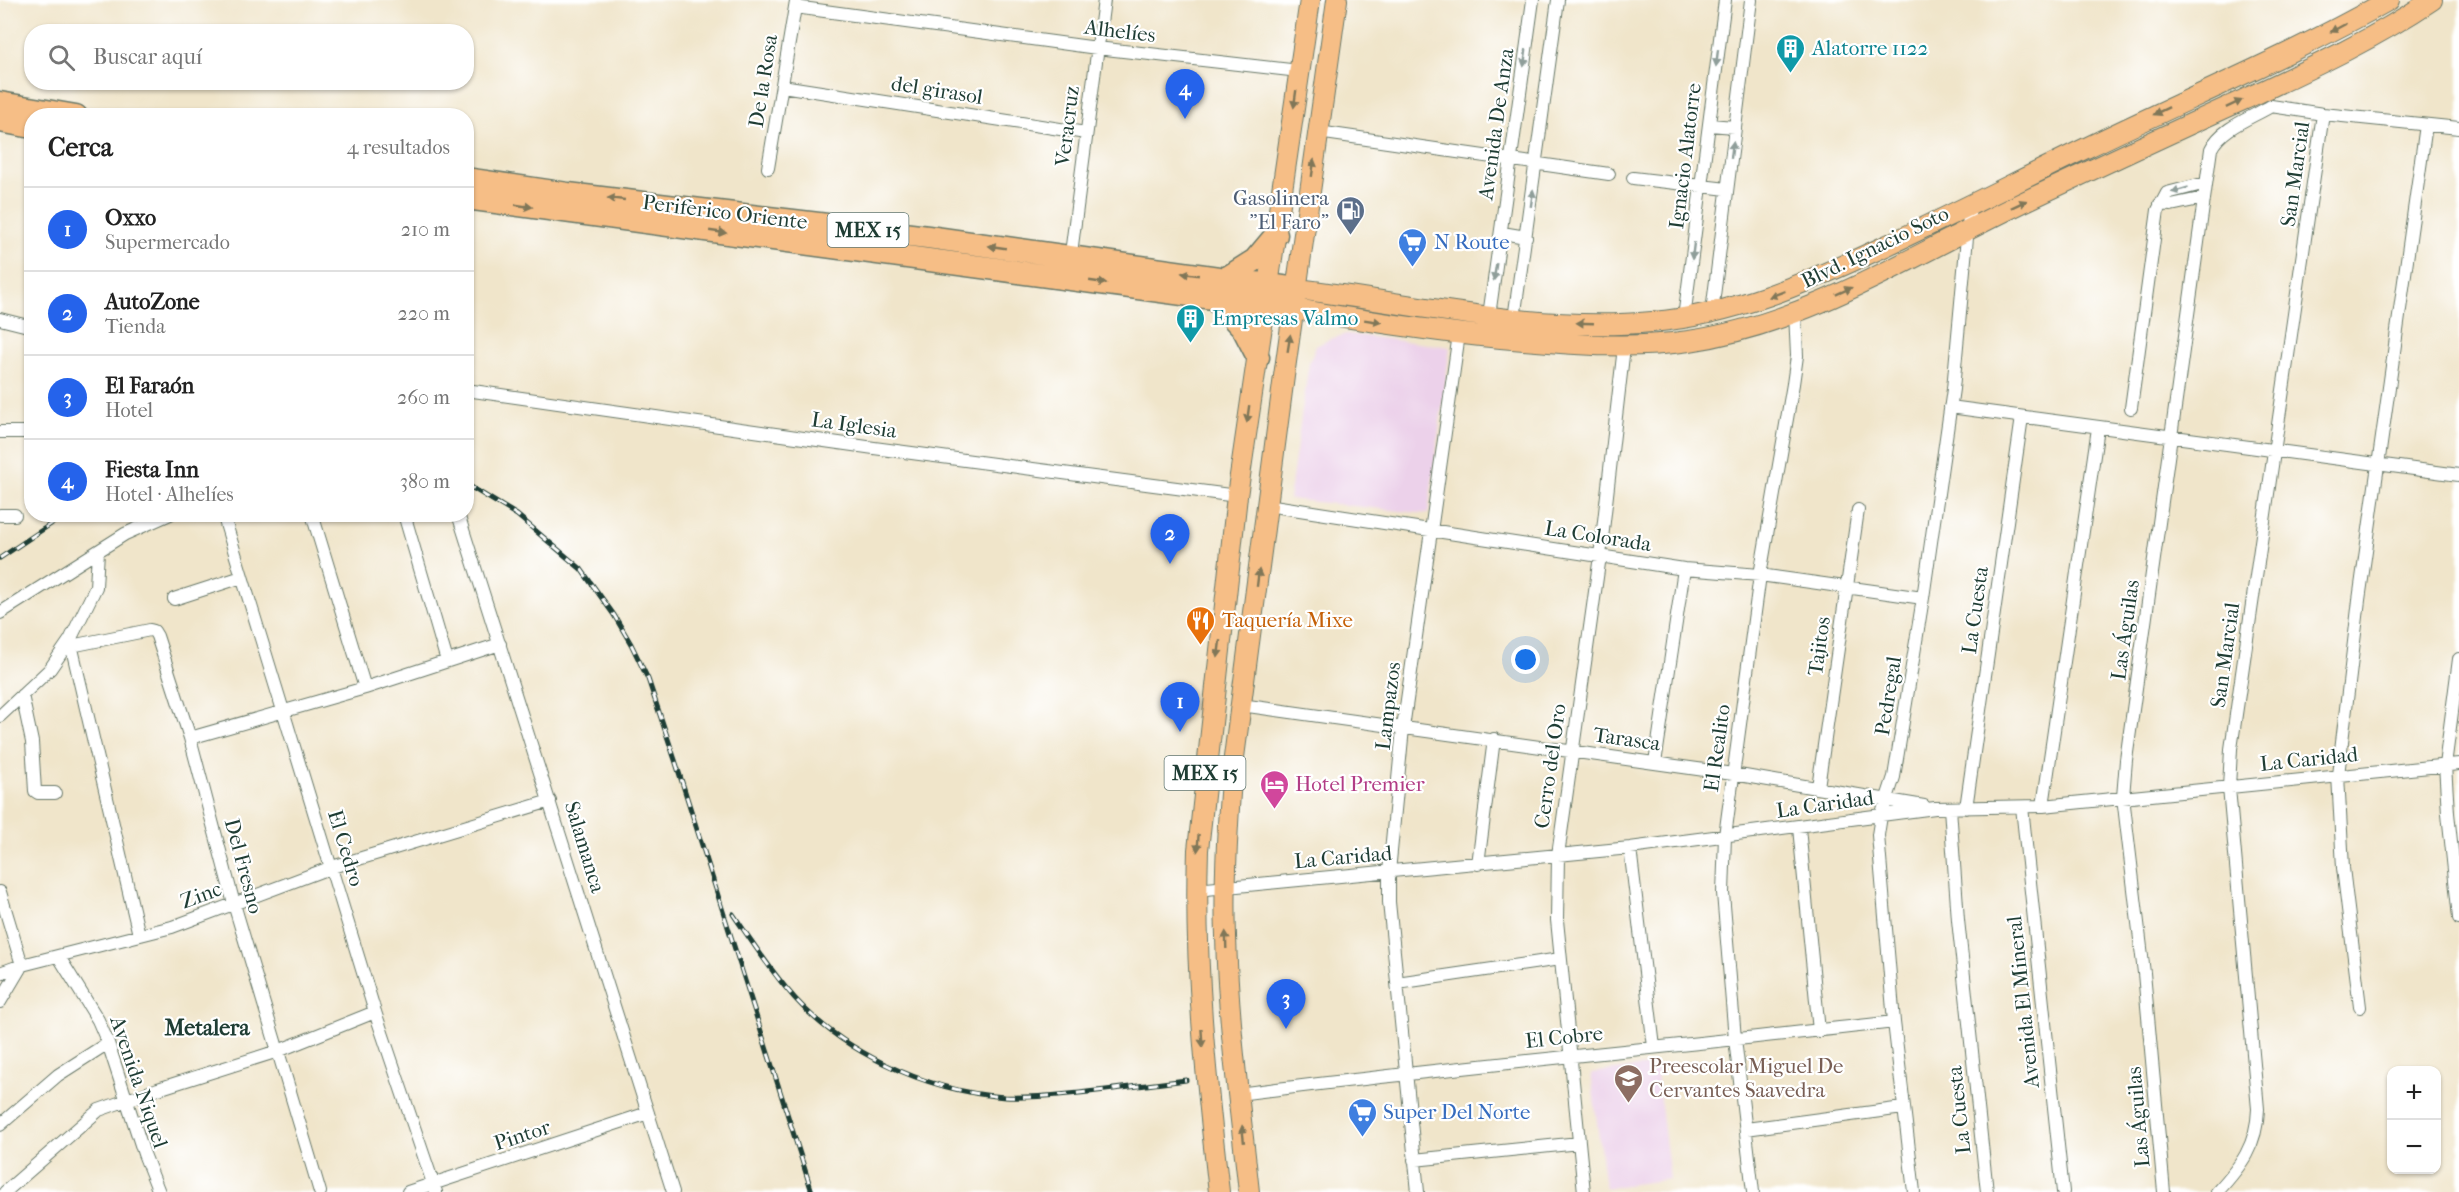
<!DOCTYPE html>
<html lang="es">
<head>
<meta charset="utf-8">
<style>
  :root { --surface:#fff; --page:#f6f6f6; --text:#222; --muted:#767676; --line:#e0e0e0; --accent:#2563eb }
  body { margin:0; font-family:"IM FELL French Canon",serif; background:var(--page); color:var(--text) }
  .controls { position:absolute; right:18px; bottom:18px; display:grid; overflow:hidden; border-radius:12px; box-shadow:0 2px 4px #0004 }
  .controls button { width:54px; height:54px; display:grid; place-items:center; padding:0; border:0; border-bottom:2px solid var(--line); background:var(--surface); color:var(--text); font:30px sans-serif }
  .you { position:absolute; left:1526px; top:660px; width:21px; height:21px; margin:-15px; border:4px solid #fff; border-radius:50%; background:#1a73e8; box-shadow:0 0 0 9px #1a73e833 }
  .badge { display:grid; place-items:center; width:39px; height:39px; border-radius:50%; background:var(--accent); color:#fff; font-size:20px; font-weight:700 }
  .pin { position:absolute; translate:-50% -50px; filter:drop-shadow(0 2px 3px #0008) }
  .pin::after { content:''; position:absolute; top:32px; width:21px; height:18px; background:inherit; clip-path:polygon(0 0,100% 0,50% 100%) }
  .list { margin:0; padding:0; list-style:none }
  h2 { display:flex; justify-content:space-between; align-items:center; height:78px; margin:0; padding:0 24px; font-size:26px }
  h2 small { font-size:20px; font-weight:400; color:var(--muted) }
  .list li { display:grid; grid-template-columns:39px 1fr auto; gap:18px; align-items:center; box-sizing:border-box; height:84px; padding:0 24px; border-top:2px solid var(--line) }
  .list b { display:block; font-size:22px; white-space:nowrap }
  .list p { margin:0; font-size:20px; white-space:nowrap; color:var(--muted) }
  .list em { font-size:20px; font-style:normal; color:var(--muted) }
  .icon { flex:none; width:33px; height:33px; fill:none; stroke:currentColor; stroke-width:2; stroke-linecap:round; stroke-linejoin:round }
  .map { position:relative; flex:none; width:2459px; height:1192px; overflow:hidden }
  .search { position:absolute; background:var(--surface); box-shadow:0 2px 4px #0004; left:24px; top:24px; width:450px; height:66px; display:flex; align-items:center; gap:15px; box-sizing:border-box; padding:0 21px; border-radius:24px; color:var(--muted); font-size:22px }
  .panel { position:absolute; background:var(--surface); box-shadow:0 2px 4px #0004; left:24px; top:108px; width:450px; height:414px; border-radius:24px }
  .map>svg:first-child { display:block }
  .built { fill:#ecd1ea }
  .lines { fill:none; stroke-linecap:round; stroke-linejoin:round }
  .street-casing { stroke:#687868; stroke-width:14 }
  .primary-casing { stroke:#687868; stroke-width:22 }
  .highway-casing { stroke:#687868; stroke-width:25 }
  .street { stroke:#fff; stroke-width:12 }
  .primary { stroke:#f6be86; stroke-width:20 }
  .highway { stroke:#f6be86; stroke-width:22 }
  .rail-casing { stroke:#1f3d34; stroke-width:5 }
  .rail { stroke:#fff; stroke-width:3; stroke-dasharray:9; stroke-linecap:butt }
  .oneway { fill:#807759 }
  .oneway2 { fill:#8f9e9a }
  .labels { text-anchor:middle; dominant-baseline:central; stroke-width:4.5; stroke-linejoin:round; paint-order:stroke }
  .shield { fill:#fff; stroke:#627771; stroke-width:1.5 }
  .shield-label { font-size:20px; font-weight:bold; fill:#1f3d34 }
  .street-label { font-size:21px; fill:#1f3d34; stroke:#fff }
  .culture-label { font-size:21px; fill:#0d838f; stroke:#fff; text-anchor:start }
  .service-label { font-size:21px; fill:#4e5e75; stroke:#fff; text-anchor:end }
  .shop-label { font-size:21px; fill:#366cbe; stroke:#fff; text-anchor:start }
  .food-label { font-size:21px; fill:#c56008; stroke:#fff; text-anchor:start }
  .hotel-label { font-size:21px; fill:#b23c85; stroke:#fff; text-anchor:start }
  .education-label { font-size:21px; fill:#785e54; stroke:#fff; text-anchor:start }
  .neighbourhood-label { font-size:22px; font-weight:bold; fill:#1f3d34; stroke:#fff }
</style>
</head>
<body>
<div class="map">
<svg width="2459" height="1192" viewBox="0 0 2459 1192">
  <rect width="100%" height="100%" fill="#fff"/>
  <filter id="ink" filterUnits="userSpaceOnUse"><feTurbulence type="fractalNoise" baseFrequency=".0167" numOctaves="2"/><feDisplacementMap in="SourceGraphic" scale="12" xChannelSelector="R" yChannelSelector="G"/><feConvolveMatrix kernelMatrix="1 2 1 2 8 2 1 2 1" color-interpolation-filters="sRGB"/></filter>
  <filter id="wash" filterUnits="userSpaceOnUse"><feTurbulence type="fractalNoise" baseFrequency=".008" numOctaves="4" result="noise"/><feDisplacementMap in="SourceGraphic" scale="24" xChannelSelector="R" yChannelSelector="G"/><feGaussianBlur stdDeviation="1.35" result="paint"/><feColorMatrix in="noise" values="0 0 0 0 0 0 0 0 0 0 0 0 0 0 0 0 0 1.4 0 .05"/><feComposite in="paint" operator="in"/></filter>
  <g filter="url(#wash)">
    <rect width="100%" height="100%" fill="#f0e5ca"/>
    <path class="built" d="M1347,334L1450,347L1428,514L1289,499L1309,363L1316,346L1330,339Z
      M1656,1065L1670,1179L1605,1188L1591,1073Z"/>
  </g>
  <g filter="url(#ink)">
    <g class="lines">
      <defs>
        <path id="street" d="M795,7L1097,48L1299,71
          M782,86L1086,133
          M2271,106L2323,114L2459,128
          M1709,125L1735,127
          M1318,132L1609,174
          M768,168L796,1
          M1633,178L1727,189
          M2160,204L2171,205L2204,198
          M1502,233L1526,237
          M1070,261L1104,0
          M1712,312L1751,0
          M1684,318L1725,0
          M0,319L32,327
          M1514,319L1558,0
          M1488,323L1533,0
          M466,390L874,448L1237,496
          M1950,407L2459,475
          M2131,408L2158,210L2167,193L2206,183
          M0,432H32
          M1267,505L1684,569L1760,575L1923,598
          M223,514L375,1012L436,1192
          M312,514L365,688
          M404,514L447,661
          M458,514L673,1192
          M0,515H15
          M98,551L96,587L70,640L139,935
          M174,599L242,577
          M0,613L125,534L170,514
          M71,646L150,630L154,631L157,636L190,738L234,904L320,1192
          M2459,659L2445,765L2448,813L2459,918
          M22,695L32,742L35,791L38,793H55
          M1241,705L1733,774L1924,806
          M0,716L50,669L70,640
          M190,738L365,688L500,644
          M1655,763L1684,569
          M1818,787L1858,510
          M2043,806L2098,428
          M2022,807L2063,1192
          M1950,808L1958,920L1987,1192
          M1966,808L2022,417
          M1799,828L1819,1031
          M1630,848L1654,1047
          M1478,864L1494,739
          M1196,890L1630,848L1935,808L2043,806L2459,764
          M0,892L22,965L0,1002
          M59,957L98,1020L108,1043L144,1154L159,1192
          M0,973L22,965L172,927L332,867L550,801
          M1397,983L1560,959
          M2360,1007L2343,868L2338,775L2359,600L2426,125
          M1238,1094C1456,1066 1675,1047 1894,1022
          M0,1125L58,1075L108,1043
          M1746,1129L1903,1108
          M1414,1160L1579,1143
          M5,1192L99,1110L158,1089L278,1051L375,1012
          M408,1192L648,1113
          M1418,1192L1389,902V872L1403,728L1459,334
          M1584,1192L1557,920L1558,855L1600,556L1624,347
          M1753,1192L1735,1039L1723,893L1725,836L1760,575L1793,384L1797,356L1795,312
          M1914,1192L1894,1022L1878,835L1881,816L1894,777L1923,598L1953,389L1970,205
          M2164,1192L2144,973L2123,797L2126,760L2211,149C2221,128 2251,118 2271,106
          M2217,1192C2241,1166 2257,1145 2258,1109L2229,788L2231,749L2323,114"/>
        <path id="primary" d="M1297,289C1414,303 1534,333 1652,322C1733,315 1806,283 1879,249C1948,217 2016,182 2084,149C2186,99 2291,56 2389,0
          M1294,309C1371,321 1447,334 1524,340C1580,345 1634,349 1689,341C1812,323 1921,250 2032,198C2102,165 2172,132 2243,100C2307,70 2373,40 2432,0
          M1219,1192C1206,1078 1194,965 1198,850L1237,496L1310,0
          M1249,1192C1240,1107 1228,1022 1226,936C1224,884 1227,832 1231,780L1284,376L1337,0"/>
        <path id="highway" d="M0,103L76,116
          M0,121L32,127
          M466,179L568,194L928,237L1297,289
          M466,198L1294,309
          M1225,279L1255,260L1276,235
          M1214,298L1244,330L1258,357"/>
      </defs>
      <use href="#street" class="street-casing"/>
      <use href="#primary" class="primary-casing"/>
      <use href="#highway" class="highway-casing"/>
      <use href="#street" class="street"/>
      <use href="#primary" class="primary"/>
      <use href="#highway" class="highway"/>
      <defs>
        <path id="rail" d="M466,484L517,515L581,569L614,615L631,644L648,679L675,760L812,1192
          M0,558L66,514
          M733,914C750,939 767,965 786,988C837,1051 925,1091 1005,1097C1026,1098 1048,1096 1069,1094C1108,1090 1147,1085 1186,1080"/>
      </defs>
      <use href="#rail" class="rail-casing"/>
      <use href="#rail" class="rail"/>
    </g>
    <defs><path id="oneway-solid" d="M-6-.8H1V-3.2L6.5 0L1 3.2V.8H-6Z" transform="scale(1.5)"/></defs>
    <g class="oneway">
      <use href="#oneway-solid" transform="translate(2338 28) rotate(152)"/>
      <use href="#oneway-solid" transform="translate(1295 99) rotate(98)"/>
      <use href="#oneway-solid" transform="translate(2234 104) rotate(-25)"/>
      <use href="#oneway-solid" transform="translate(2161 111) rotate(154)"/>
      <use href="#oneway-solid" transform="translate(1313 168) rotate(-82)"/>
      <use href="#oneway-solid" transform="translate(616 199) rotate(-174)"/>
      <use href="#oneway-solid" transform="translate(2019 204) rotate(-25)"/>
      <use href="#oneway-solid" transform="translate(524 206) rotate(8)"/>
      <use href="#oneway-solid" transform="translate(718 232) rotate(8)"/>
      <use href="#oneway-solid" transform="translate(997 247) rotate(-172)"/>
      <use href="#oneway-solid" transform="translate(1190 274) rotate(-172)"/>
      <use href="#oneway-solid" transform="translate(1098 282) rotate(8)"/>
      <use href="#oneway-solid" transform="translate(1844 291) rotate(-24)"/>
      <use href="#oneway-solid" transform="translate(1777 294) rotate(159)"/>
      <use href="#oneway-solid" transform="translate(1373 321) rotate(9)"/>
      <use href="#oneway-solid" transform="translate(1585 323) rotate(-178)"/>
      <use href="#oneway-solid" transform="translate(1289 343) rotate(-81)"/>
      <use href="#oneway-solid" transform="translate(1248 414) rotate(98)"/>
      <use href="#oneway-solid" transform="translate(1258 578) rotate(-83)"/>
      <use href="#oneway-solid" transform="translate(1219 649) rotate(97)"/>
      <use href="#oneway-solid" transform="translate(1198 843) rotate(94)"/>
      <use href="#oneway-solid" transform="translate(1226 940) rotate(-92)"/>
      <use href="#oneway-solid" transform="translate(1202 1038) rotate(86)"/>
      <use href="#oneway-solid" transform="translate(1243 1134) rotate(-96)"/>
    </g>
    <g class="oneway2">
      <use href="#oneway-solid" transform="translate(1525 58) rotate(98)"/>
      <use href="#oneway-solid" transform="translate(1717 58) rotate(97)"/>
      <use href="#oneway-solid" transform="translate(1732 150) rotate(-83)"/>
      <use href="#oneway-solid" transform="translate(2180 190) rotate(164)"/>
      <use href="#oneway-solid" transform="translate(1532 198) rotate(-82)"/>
      <use href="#oneway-solid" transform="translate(1693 251) rotate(97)"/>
      <use href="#oneway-solid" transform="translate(1495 272) rotate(99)"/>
    </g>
  </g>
  <defs>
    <symbol id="building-pin" viewBox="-11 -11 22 30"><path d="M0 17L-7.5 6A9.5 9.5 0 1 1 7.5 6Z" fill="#0f9aa8" stroke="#fff"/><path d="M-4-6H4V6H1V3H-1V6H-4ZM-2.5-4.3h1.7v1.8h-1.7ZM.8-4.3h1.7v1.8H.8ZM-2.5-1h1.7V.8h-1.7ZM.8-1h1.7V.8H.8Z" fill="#fff"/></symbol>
    <symbol id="fuel-pin" viewBox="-11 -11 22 30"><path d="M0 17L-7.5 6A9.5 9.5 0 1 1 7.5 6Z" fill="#5c6f8a" stroke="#fff"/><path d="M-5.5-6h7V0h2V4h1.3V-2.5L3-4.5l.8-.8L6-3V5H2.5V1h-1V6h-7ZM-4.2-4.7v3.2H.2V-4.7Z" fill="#fff"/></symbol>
    <symbol id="supermarket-pin" viewBox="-11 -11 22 30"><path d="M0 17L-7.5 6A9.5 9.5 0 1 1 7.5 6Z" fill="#3f7fe0" stroke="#fff"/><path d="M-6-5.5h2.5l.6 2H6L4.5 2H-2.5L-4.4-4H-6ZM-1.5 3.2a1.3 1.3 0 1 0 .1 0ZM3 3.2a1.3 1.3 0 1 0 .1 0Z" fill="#fff"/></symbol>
    <symbol id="restaurant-pin" viewBox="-11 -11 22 30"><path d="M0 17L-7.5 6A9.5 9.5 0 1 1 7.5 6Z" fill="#e8710a" stroke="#fff"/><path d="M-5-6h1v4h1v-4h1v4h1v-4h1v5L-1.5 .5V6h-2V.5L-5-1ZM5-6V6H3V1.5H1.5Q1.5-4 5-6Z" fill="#fff"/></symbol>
    <symbol id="hotel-pin" viewBox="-11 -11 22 30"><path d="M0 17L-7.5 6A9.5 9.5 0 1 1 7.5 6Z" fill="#d1479c" stroke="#fff"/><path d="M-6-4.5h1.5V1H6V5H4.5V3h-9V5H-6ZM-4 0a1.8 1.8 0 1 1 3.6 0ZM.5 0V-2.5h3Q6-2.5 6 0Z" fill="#fff"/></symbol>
    <symbol id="school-pin" viewBox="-11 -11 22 30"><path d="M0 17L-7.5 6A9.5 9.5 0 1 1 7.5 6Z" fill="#8d6e63" stroke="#fff"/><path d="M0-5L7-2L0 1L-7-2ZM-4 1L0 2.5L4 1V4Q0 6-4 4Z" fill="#fff"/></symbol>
  </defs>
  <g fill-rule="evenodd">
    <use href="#building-pin" x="1774" y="32" width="33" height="45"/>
    <use href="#fuel-pin" x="1334" y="194" width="33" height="45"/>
    <use href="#supermarket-pin" x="1396" y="226" width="33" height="45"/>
    <use href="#building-pin" x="1174" y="302" width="33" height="45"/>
    <use href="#restaurant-pin" x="1184" y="604" width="33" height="45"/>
    <use href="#hotel-pin" x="1258" y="768" width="33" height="45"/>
    <use href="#school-pin" x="1612" y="1062" width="33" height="45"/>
    <use href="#supermarket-pin" x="1346" y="1096" width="33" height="45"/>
  </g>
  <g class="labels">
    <g class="shield">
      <rect x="827.5" y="213" width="81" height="34" rx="4.5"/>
      <rect x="1164.5" y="756" width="81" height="34" rx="4.5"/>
    </g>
    <g class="shield-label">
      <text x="868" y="230">MEX 15</text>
      <text x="1205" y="773">MEX 15</text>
    </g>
    <g class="street-label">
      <text transform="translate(1120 31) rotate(7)">Alhelíes</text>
      <text transform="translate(763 81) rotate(-81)">De la Rosa</text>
      <text transform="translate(937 90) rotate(9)">del girasol</text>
      <text transform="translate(1496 124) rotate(-82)">Avenida De Anza</text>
      <text transform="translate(1067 126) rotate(-83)">Veracruz</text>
      <text transform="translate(1685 156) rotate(-83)">Ignacio Alatorre</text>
      <text transform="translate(2295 174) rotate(-82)">San Marcial</text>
      <text transform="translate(725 212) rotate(7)">Periferico Oriente</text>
      <text transform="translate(1875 247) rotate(-26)">Blvd. Ignacio Soto</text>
      <text transform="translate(854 425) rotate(8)">La Iglesia</text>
      <text transform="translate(1598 536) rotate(9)">La Colorada</text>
      <text transform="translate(1975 610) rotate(-82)">La Cuesta</text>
      <text transform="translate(2125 630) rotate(-82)">Las Águilas</text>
      <text transform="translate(1819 646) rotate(-82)">Tajitos</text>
      <text transform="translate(2225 655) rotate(-82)">San Marcial</text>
      <text transform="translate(1888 696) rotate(-81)">Pedregal</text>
      <text transform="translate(1388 706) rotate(-83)">Lampazos</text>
      <text transform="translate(1627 739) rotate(8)">Tarasca</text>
      <text transform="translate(1717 748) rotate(-82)">El Realito</text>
      <text transform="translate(2309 759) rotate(-6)">La Caridad</text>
      <text transform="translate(1550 766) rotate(-82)">Cerro del Oro</text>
      <text transform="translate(1825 804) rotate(-8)">La Caridad</text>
      <text transform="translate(585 847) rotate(73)">Salamanca</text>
      <text transform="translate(346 848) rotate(73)">El Cedro</text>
      <text transform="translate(1343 857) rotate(-5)">La Caridad</text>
      <text transform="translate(244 866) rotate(75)">Del Fresno</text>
      <text transform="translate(201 895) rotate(-20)">Zinc</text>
      <text transform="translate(2023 1002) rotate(-96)">Avenida El Mineral</text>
      <text transform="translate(1564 1037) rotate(-6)">El Cobre</text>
      <text transform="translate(139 1082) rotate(71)">Avenida Niquel</text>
      <text transform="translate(1959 1110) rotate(-96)">La Cuesta</text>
      <text transform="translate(2138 1117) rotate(-95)">Las Águilas</text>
      <text transform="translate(522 1135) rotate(-18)">Pintor</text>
    </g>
    <g class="culture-label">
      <text x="1812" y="48">Alatorre 1122</text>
      <text x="1212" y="318">Empresas Valmo</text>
    </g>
    <g class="service-label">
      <text x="1329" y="198">Gasolinera<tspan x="1329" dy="24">"El Faro"</tspan></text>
    </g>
    <g class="shop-label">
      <text x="1434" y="242">N Route</text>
      <text x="1383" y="1112">Super Del Norte</text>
    </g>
    <g class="food-label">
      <text x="1222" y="620">Taquería Mixe</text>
    </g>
    <g class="hotel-label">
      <text x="1295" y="784">Hotel Premier</text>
    </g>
    <g class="education-label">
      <text x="1649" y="1066">Preescolar Miguel De<tspan x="1649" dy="24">Cervantes Saavedra</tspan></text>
    </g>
    <g class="neighbourhood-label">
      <text x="207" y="1028">Metalera</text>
    </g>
  </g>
</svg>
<div class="controls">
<button>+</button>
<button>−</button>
</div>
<div class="you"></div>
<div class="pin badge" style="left:1180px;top:732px">1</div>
<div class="pin badge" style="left:1170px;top:564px">2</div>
<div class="pin badge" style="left:1286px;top:1029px">3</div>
<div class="pin badge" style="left:1185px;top:119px">4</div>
<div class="search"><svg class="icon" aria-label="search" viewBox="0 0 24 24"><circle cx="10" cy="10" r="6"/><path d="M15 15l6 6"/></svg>Buscar aquí</div>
<section class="panel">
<h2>Cerca<small>4 resultados</small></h2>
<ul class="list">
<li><span class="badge">1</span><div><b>Oxxo</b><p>Supermercado</p></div><em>210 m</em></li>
<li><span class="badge">2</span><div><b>AutoZone</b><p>Tienda</p></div><em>220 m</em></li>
<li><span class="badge">3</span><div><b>El Faraón</b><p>Hotel</p></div><em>260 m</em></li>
<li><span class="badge">4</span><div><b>Fiesta Inn</b><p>Hotel · Alhelíes</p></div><em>380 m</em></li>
</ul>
</section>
</div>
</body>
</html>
